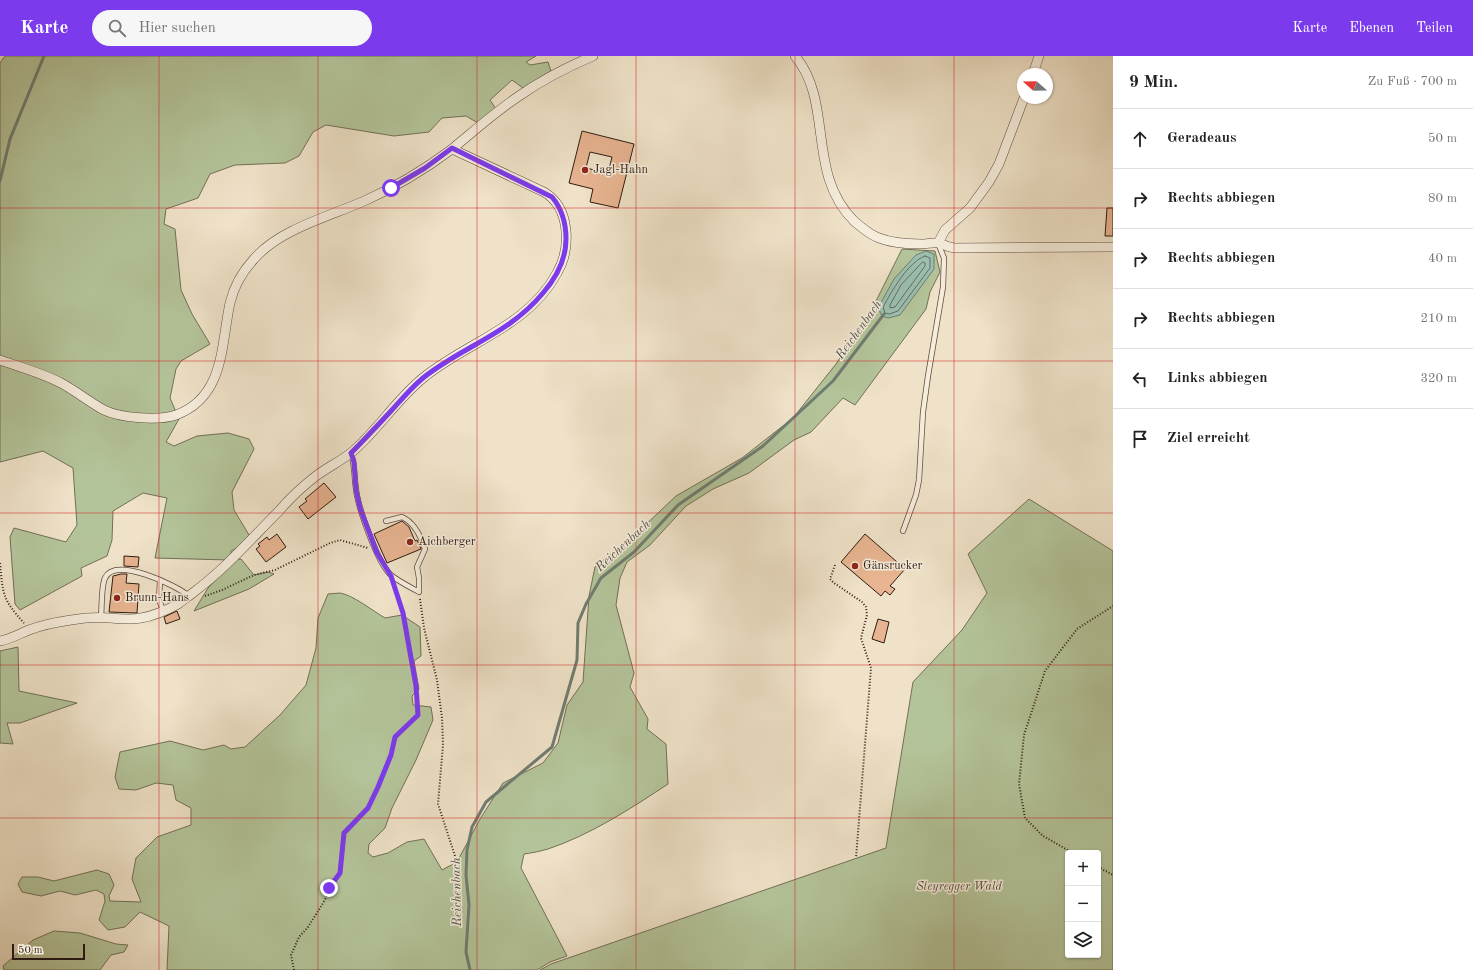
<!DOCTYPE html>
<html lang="de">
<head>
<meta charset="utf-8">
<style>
  :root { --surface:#fff; --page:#f6f6f6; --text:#222; --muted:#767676; --line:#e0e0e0; --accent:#7c3aed }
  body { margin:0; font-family:"Old Standard TT",serif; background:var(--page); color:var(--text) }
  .controls { position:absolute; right:12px; bottom:12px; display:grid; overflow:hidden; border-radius:4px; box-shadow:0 1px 3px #0004 }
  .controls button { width:36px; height:36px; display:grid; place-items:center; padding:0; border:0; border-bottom:1px solid var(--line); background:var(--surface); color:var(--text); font:20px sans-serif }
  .compass { position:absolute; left:1017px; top:12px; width:36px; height:36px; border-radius:50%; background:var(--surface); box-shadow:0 1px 3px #0004; rotate:290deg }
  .scale { position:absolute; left:12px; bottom:10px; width:73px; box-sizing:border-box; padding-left:4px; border:2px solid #2e1b13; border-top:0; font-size:11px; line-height:14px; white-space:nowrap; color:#2e1b13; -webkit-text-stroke:3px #f5ecdb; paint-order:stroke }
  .stop { position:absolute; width:12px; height:12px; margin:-9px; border:3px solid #7c3aed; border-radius:50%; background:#fff }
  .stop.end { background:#7c3aed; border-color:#fff; box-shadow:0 1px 4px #0008 }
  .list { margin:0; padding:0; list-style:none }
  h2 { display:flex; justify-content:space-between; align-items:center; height:52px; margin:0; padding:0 16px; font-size:17px }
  h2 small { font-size:13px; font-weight:400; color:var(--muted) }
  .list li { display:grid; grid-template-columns:26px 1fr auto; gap:12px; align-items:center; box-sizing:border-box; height:60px; padding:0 16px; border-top:1px solid var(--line) }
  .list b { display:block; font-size:15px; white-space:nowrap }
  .list em { font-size:13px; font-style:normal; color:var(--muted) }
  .icon { flex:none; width:22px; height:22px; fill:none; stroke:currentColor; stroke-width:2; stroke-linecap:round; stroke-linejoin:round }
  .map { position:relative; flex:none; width:1113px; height:914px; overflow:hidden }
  header { display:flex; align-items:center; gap:24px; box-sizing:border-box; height:56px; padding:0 20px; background:var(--accent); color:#fff }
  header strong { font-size:19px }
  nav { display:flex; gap:22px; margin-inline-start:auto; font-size:14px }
  .search { width:280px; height:36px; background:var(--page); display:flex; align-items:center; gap:10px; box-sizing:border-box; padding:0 14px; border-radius:22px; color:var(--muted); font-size:15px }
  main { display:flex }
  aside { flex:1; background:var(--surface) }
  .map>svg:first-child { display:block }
  .green { fill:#b4c49a; stroke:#717056; fill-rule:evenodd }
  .water { fill:#9bbfb0; stroke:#6f7d71 }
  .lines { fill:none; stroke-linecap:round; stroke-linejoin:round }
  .shore { stroke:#646d62; stroke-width:1 }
  .stream { stroke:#6f7d71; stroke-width:3 }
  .building { fill:#e8b491; stroke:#2e1b13; fill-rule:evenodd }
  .lane-casing { stroke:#5e4d40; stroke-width:6 }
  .street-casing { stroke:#5e4d40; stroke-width:10 }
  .path { stroke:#2e1b13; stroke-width:2; stroke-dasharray:1 2; stroke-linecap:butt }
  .lane { stroke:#f5ecdb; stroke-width:4.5 }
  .street { stroke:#f5ecdb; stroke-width:9 }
  .route { stroke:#7c3aed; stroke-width:5 }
  .grid { fill:none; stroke:#d62828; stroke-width:1; stroke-opacity:0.55 }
  .poi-dot { fill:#8f2418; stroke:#f5ecdb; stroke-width:1.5 }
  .labels { text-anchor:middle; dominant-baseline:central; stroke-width:3; stroke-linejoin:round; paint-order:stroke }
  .poi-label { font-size:12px; fill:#2e1b13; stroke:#f5ecdb; text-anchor:start }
  .park-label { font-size:12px; font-style:italic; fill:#564e3c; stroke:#f5ecdb }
  .water-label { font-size:13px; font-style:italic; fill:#54544a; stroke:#f5ecdb }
</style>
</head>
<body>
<header>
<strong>Karte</strong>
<div class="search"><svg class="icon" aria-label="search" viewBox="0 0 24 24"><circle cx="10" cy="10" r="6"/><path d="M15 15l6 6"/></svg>Hier suchen</div>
<nav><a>Karte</a><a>Ebenen</a><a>Teilen</a></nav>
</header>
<main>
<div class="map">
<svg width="1113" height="914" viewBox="0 0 1113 914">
  <rect width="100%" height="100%" fill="#efe2c8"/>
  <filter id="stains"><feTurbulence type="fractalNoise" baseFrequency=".005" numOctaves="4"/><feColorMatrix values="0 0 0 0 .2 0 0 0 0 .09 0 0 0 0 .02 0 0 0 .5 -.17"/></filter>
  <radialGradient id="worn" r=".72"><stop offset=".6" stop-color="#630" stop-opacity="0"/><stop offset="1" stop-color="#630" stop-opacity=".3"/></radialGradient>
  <path class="green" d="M5,0H536L526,6L530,9L548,6L551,15L523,32L512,24L490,44L496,53L478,67L466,60L442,62L429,76L394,80L326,69L313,76L299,100L285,107L235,109L210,118L198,142L166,153L164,168L175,173L181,234L192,258L210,288L181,305L176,313L170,342L179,363L166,386L174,390L197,380L228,377L249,383L254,393L232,436L234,454L249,479L241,490L231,495V504L241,503L254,519L268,516L274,518L249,533L194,555L208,532L232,507L229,504L155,502L167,442L143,437L113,455L112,484L107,500L81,512L82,520L20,554L15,548L10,481L14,472L66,486L77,469L73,412L43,395L0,406V7Z
    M902,193L935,195L940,216L930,236L926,253L855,349L843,342L811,376L794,384L749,417L713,433L686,450L650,489L627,506L620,522L616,549L634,617L630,631L648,663L647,673L666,688L668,728C632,752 590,779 548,793C541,795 532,797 524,798L521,812L567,900L550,906L537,914H167L169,870L140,856L125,871L108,874L99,864L105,845L104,838L96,834L75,839L60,835L41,840L22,836L18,828L22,821H38L54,825L97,814L109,818L114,829L109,840L110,845L141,846L132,823L136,802L157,781L191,769V752L176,744L173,729L156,727L136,734L119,733L115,721L120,696L170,685L203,694L224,689L231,693L245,691L280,659L306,629L316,592L318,562L328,538C332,538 336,537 340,537C353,539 373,555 385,562L402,559L420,571L421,600L414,605L419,633L412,640L413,649L431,651L433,664L416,704L392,752L385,772L369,788L368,797L373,801L388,797L407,786L424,783L442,814L457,806L480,763L503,727L543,707L558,687L567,649L583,626L589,540L595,511L640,474L676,440L742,402L793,362L836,308L873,251Z
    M1029,443L1113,495V914H540L551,908L886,792L913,626L962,574L987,537L968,498ZM1068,797H1098V899H1068Z
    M18,591L19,635L77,647L20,667H7L13,688L0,687V595Z
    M54,875L80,877L116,888L128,889L124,896L111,899L100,914H4L3,910L33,884Z"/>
  <path class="water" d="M926,195L934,198V213L900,259L888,262L882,260L878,252L894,223L916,199Z"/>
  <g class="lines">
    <path class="shore" d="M925,200L930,202V212L898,255L889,258L885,257L883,251C892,235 908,206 925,200Z
      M923,206L925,207V210L895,251L890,252V249L901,229Z"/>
    <path class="stream" d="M0,125L10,83L44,0
      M470,914L466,896L469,849L466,819L467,794L472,771L486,746L552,691L577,604L578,567L586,548L601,522L634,496L678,449L763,390L833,325L884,258"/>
  </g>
  <path class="building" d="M582,75L634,88L618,152L590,146L593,133L569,127ZM590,96L612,101L608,117L586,112Z
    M1107,152H1113V180H1105Z
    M324,427L336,441L308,463L299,451L307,445L305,443Z
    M402,465L409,471L415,485L417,484L421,493L387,507L374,478Z
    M277,478L286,491L266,506L256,493L260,490L258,488L267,481L269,484Z
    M865,478L905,513L890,530L895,533L890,539L885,535L881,540L841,506Z
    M124,500L139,501L138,511L124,510Z
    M121,518H127L126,527L139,528L137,557L109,556L113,520Z
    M177,555L180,563L166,568L164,561Z
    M878,563L889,566L884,587L872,583Z"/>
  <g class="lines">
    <defs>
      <path id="lane" d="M351,397C355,409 354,420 356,433C358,451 378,509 392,520C400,526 410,531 419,536V522L417,511L425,493C421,481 414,466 402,461L386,465
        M903,475L916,439L919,424L923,356L928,320L943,231L944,202L938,187
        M160,524L159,544L163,554
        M101,561C102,551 101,531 105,522C115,500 176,529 189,540"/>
      <path id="street" d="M795,0C834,46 806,118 854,165C861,171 870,179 879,182C892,187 907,188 921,188C927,188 934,186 939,187C944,189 948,191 954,192L1113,191
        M1033,18L1039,0
        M938,187L945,174L970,152L989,126L999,108L1024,42
        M0,304C20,311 42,317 61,327C76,335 89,346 104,354C120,362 159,365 176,359C225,341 221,288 230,247C234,230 242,216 254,203C279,174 327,161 362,146C394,132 424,114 452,93C474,75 495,56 519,40C542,24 567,11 593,0
        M0,585C11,583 19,578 29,574C42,569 57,566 71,564C84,562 97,561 110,562C120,563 131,564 141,562C153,560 167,554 178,548C183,544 189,540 194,536C226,512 251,483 279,455C290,442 303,430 316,420C328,411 341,405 352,396C378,374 396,344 423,322C467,286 528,271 557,217C571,193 571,152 544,136L452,93"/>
    </defs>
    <use href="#lane" class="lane-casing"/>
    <use href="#street" class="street-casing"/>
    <path class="path" d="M0,507C3,538 2,543 24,567
      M835,509L830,523L834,527L862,546L866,551L867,559L861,582L871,612L856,802
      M205,540L222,534L254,519L275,514L330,487L340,484L368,492
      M420,543L424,572L437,624L442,662L443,689L438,748L457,806
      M1073,797L1043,780L1025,762L1019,728L1024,679L1045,615L1077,573L1113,550
      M1098,811L1113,819
      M294,914L291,899L299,881L308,871L325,844L329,832L340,817L344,777L368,752L378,731L391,699L395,681L418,659L416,630L403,557L394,530"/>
    <use href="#lane" class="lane"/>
    <use href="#street" class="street"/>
  </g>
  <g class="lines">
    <path class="route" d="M329,832L340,817L344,777L368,752L378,731L391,699L395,681L418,659L416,630L403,557L391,520L377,497L360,452L356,434L354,406L351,397C365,383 378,369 391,355C401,344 411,332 423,322C463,290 508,279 543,237C556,222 566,204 566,183C566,168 562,153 552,141L452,92L425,112L391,132"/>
  </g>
  <path class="grid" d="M159,0V914M318,0V914M477,0V914M636,0V914M795,0V914M954,0V914M0,152H1113M0,305H1113M0,457H1113M0,609H1113M0,762H1113"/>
  <g class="poi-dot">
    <circle cx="585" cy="114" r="4"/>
    <circle cx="410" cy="486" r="4"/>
    <circle cx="855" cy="510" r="4"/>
    <circle cx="117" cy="542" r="4"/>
  </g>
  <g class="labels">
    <g class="poi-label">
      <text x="593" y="114">Jagl-Hahn</text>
      <text x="418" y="486">Aichberger</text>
      <text x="863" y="510">Gänsrucker</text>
      <text x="125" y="542">Brunn-Hans</text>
    </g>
    <g class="park-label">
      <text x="959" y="831">Steyregger Wald</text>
    </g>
    <g class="water-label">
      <text transform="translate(859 274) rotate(-54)">Reichenbach</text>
      <text transform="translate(623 490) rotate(-43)">Reichenbach</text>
      <text transform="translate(457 836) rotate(-91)">Reichenbach</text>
    </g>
  </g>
  <rect width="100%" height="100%" filter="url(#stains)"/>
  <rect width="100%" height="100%" fill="url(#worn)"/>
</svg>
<div class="controls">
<button>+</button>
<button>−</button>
<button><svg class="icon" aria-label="layers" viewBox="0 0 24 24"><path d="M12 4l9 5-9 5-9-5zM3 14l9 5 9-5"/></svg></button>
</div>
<svg class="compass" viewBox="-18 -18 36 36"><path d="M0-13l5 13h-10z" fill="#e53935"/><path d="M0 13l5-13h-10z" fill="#767676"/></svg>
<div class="scale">50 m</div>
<div class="stop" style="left:391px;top:132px"></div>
<div class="stop end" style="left:329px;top:832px"></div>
</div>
<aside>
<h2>9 Min.<small>Zu Fuß · 700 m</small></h2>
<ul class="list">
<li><svg class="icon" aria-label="ahead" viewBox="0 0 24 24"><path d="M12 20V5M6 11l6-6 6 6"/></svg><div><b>Geradeaus</b></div><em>50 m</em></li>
<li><svg class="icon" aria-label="right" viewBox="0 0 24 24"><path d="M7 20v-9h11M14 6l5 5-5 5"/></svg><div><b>Rechts abbiegen</b></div><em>80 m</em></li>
<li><svg class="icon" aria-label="right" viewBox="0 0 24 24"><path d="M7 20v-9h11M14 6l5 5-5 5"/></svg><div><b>Rechts abbiegen</b></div><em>40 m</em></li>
<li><svg class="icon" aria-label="right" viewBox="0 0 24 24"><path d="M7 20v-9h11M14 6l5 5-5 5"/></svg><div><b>Rechts abbiegen</b></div><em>210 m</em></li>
<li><svg class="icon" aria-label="left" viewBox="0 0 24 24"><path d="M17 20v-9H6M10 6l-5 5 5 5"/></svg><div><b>Links abbiegen</b></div><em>320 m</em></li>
<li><svg class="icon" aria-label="arrive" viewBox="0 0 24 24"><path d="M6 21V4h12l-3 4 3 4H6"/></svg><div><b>Ziel erreicht</b></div></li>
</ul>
</aside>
</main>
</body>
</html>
